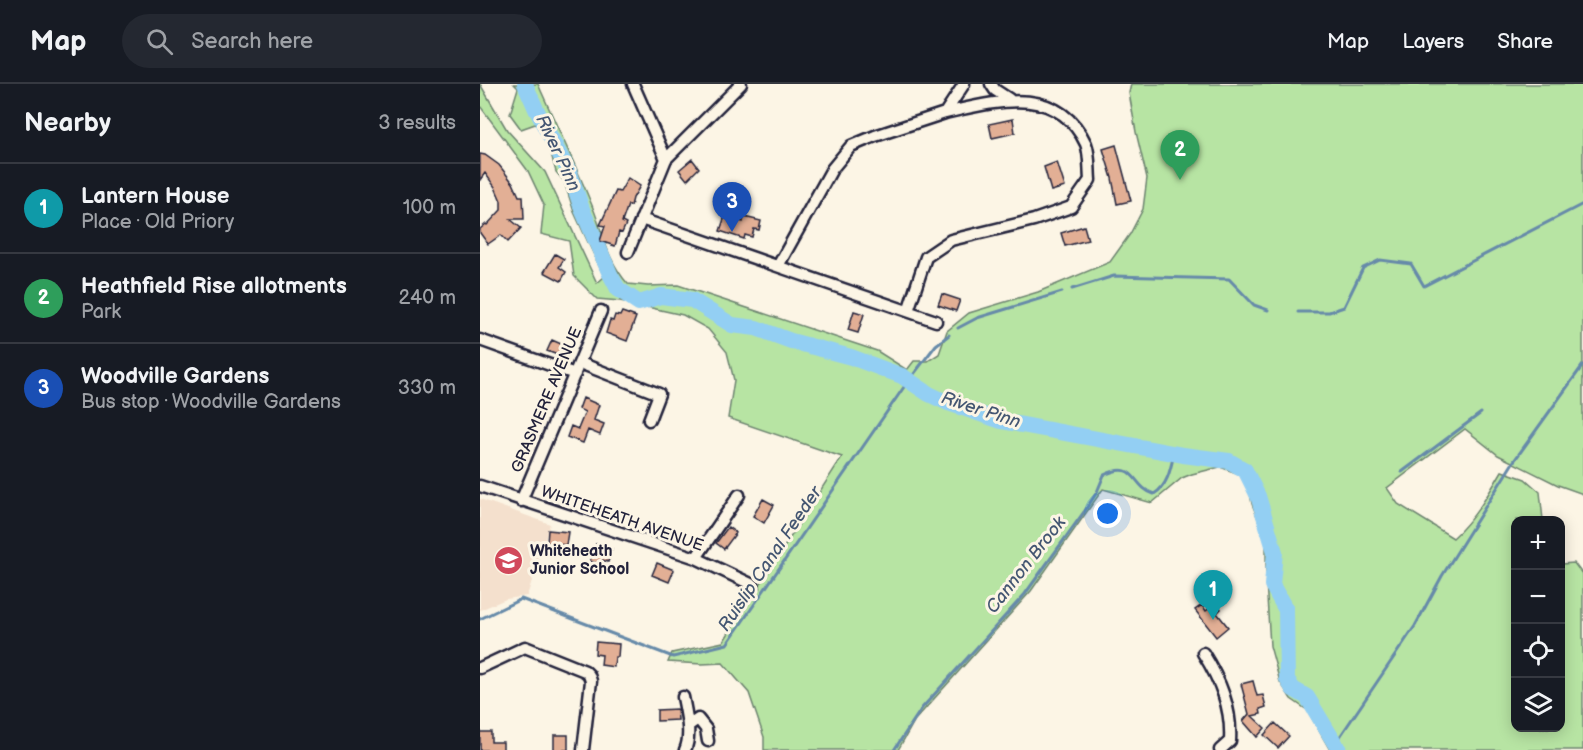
<!DOCTYPE html>
<html lang="en">
<head>
<meta charset="utf-8">
<style>
  :root { --surface:#171b24; --page:#242831; --text:#f1f3f6; --muted:#9ea1a6; --line:#363941; --accent:#7c3aed }
  body { margin:0; font-family:"Balsamiq Sans",sans-serif; background:var(--page); color:var(--text) }
  .controls { position:absolute; right:18px; bottom:18px; display:grid; overflow:hidden; border-radius:12px; box-shadow:0 3px 15px #0003 }
  .controls button { width:54px; height:54px; display:grid; place-items:center; padding:0; border:0; border-bottom:2px solid var(--line); background:var(--surface); color:var(--text); font:30px sans-serif }
  .you { position:absolute; left:628px; top:430px; width:21px; height:21px; margin:-15px; border:4px solid #fff; border-radius:50%; background:#1a73e8; box-shadow:0 0 0 9px #1a73e833 }
  .badge { display:grid; place-items:center; width:39px; height:39px; border-radius:50%; background:var(--accent); color:#fff; font-size:20px; font-weight:700 }
  .pin { position:absolute; translate:-50% -50px; filter:drop-shadow(0 2px 3px #0008) }
  .pin::after { content:''; position:absolute; top:32px; width:21px; height:18px; background:inherit; clip-path:polygon(0 0,100% 0,50% 100%) }
  .list { margin:0; padding:0; list-style:none }
  h2 { display:flex; justify-content:space-between; align-items:center; height:78px; margin:0; padding:0 24px; font-size:26px }
  h2 small { font-size:20px; font-weight:400; color:var(--muted) }
  .list li { display:grid; grid-template-columns:39px 1fr auto; gap:18px; align-items:center; box-sizing:border-box; height:90px; padding:0 24px; border-top:2px solid var(--line) }
  .list b { display:block; font-size:22px; white-space:nowrap }
  .list p { margin:0; font-size:20px; white-space:nowrap; color:var(--muted) }
  .list em { font-size:20px; font-style:normal; color:var(--muted) }
  .icon { flex:none; width:33px; height:33px; fill:none; stroke:currentColor; stroke-width:2; stroke-linecap:round; stroke-linejoin:round }
  .map { position:relative; flex:none; width:1103px; height:666px; overflow:hidden }
  header { display:flex; align-items:center; gap:36px; box-sizing:border-box; height:84px; padding:0 30px; background:var(--surface); border-bottom:2px solid var(--line) }
  header strong { font-size:28px }
  nav { display:flex; gap:33px; margin-inline-start:auto; font-size:21px }
  .search { width:420px; height:54px; background:var(--page); display:flex; align-items:center; gap:15px; box-sizing:border-box; padding:0 21px; border-radius:33px; color:var(--muted); font-size:22px }
  main { display:flex }
  aside { flex:1; background:var(--surface) }
  .map>svg:first-child { display:block }
  .built { fill:#f4e0cd }
  .green { fill:#b7e4a3; stroke:#6c836f; stroke-width:1.5 }
  .lines { fill:none; stroke-linecap:round; stroke-linejoin:round }
  .stream { stroke:#668aa9; stroke-width:3 }
  .river { stroke:#93cff3; stroke-width:16 }
  .building { fill:#e2af95; stroke:#22223b; stroke-width:1.5 }
  .minor-casing { stroke:#22223b; stroke-width:15 }
  .minor { stroke:#fcf5e5; stroke-width:10 }
  .labels { text-anchor:middle; dominant-baseline:central; stroke-width:6; stroke-linejoin:round; paint-order:stroke }
  .street-label { font-size:16px; fill:#22223b; stroke:#fcf5e5 }
  .poi-label { font-size:16px; font-weight:bold; fill:#22223b; stroke:#fcf5e5; text-anchor:start }
  .water-label { font-size:18px; font-style:italic; fill:#445672; stroke:#fcf5e5 }
</style>
</head>
<body>
<header>
<strong>Map</strong>
<div class="search"><svg class="icon" aria-label="search" viewBox="0 0 24 24"><circle cx="10" cy="10" r="6"/><path d="M15 15l6 6"/></svg>Search here</div>
<nav><a>Map</a><a>Layers</a><a>Share</a></nav>
</header>
<main>
<aside>
<h2>Nearby<small>3 results</small></h2>
<ul class="list">
<li><span class="badge" style="background:#0f9aa8">1</span><div><b>Lantern House</b><p>Place · Old Priory</p></div><em>100 m</em></li>
<li><span class="badge" style="background:#2e9e5b">2</span><div><b>Heathfield Rise allotments</b><p>Park</p></div><em>240 m</em></li>
<li><span class="badge" style="background:#1a4fb4">3</span><div><b>Woodville Gardens</b><p>Bus stop · Woodville Gardens</p></div><em>330 m</em></li>
</ul>
</aside>
<div class="map">
<svg width="1103" height="666" viewBox="0 0 1103 666">
  <rect width="100%" height="100%" fill="#fcf5e5"/>
  <filter id="ink" filterUnits="userSpaceOnUse"><feTurbulence type="fractalNoise" baseFrequency=".0167" numOctaves="2"/><feDisplacementMap in="SourceGraphic" scale="12" xChannelSelector="R" yChannelSelector="G"/><feConvolveMatrix kernelMatrix="1 2 1 2 8 2 1 2 1" color-interpolation-filters="sRGB"/></filter>
  <g filter="url(#ink)">
    <path class="built" d="M0,415L70,440L47,512L26,515L0,526Z"/>
    <path class="green" d="M0,0L27,46L65,88L117,199L124,193L94,128L84,97L76,88L69,62L58,39L41,45L30,30L38,4L34,0H58C77,43 98,85 115,129C124,154 129,179 148,200L168,202L198,201L397,267L427,286L434,277H448L459,270L467,247L489,229L558,208L630,178L650,150L663,125L667,94L656,48L649,9L651,0H1103V410L1078,401L1018,371L985,345L907,404L918,420L973,454C994,435 1008,411 1022,387L1045,395L1060,408L1063,436H1036V644H1080L1081,480L1094,479L1103,491V666H850L827,626L811,615L800,598L790,562L786,497V455L772,420L769,404L762,391L740,383L712,390L702,394L672,419L623,405L551,507L435,636L418,666H284V653L269,609L243,579L222,580L188,578L192,569L243,558L362,373L248,334L254,296L247,268L228,245L203,231L140,217L117,215L94,192L89,157L61,150L64,121L48,87L0,22Z"/>
    <g class="lines">
      <path class="stream" d="M592,205L634,192L749,195L774,221L788,226
        M818,228H849L864,223L883,184L900,176L931,180L944,202L1103,120
        M478,244L497,234L582,208
        M922,388L1001,329
        M0,535L41,515L193,573L247,560L424,303L456,261L469,251
        M855,660L935,542L962,492L1034,377L1103,281
        M414,666L442,624L545,510L604,428L617,408L624,391C657,375 651,403 674,410C688,402 691,383 694,369"/>
      <path class="river" d="M45,0L56,25L91,92L102,125L130,190L138,205L159,219L181,212L212,216L252,241L276,244L311,257L371,273L422,292L449,310L468,319L521,337L703,371L749,377L765,386L778,412L795,468L792,501L806,526L807,595L813,605L827,613L859,666"/>
    </g>
    <path class="building" d="M533,35L535,49L512,54L509,40Z
      M636,61L651,117L637,120L632,94L623,65Z
      M0,70L5,71L19,81L33,99L39,112H43L44,135H30L41,144L28,158L21,151L8,160L0,149V145L6,140L7,141L21,126V117L15,103L5,89L0,96Z
      M212,75L219,84L207,96L199,86Z
      M577,78L585,103L571,107L564,83Z
      M148,94L160,102L153,114L151,122L148,121L142,138L146,140L142,149L139,148L135,162L120,157L125,142L120,141L136,107L140,108Z
      M245,132L263,138L264,133L281,137L279,146L274,145L272,153L265,151L264,155L240,147Z
      M604,142L608,156L585,162L581,149Z
      M75,170L84,175L79,183L86,188L81,197L64,188Z
      M462,210L480,216L476,227L458,221Z
      M374,227L384,230L378,249L368,246Z
      M142,228L156,233L147,257L126,249L130,236L133,237L135,231L140,232Z
      M72,256L88,263L83,273L67,267Z
      M103,314L119,321L114,336L124,340L120,351L108,346L103,359L87,353L91,342L98,345L105,328L99,325Z
      M283,415L294,421L284,439L273,432Z
      M248,443L256,449L244,465L236,459Z
      M68,446L88,448L86,461L67,459Z
      M116,460L132,465L128,478L122,476L121,481L110,477Z
      M177,479L194,486L189,498L172,491Z
      M736,519L741,525L737,529L748,543L736,553L715,526L722,521L726,527Z
      M116,558L139,560L138,573H135L134,583L121,581L122,571L115,570Z
      M773,597L777,612L783,611L786,623L780,625L781,630L772,632L785,644L777,653L763,637L769,630L761,600Z
      M197,625L198,636L177,637V626Z
      M795,639L809,652L798,664L784,651Z
      M0,648H11V658H23V666H0Z
      M74,651H88V666H74Z"/>
    <g class="lines">
      <defs>
        <path id="minor" d="M511,0L515,6L529,15
          M186,75L261,0
          M161,135L456,237
          M148,168L186,75L153,0
          M298,182L352,85L371,62L395,52L465,29L484,0
          M428,227L446,173L471,156L554,136L591,123L610,96C609,85 610,70 606,60C578,0 518,17 465,29
          M0,256L95,290
          M100,279L179,310L169,336
          M0,402L216,474L273,501
          M41,417L121,227
          M216,474L259,411
          M723,569C740,596 752,624 750,657L740,666
          M0,584L45,563L105,587L109,591L111,597L103,666
          M203,613C206,629 212,651 205,666
          M208,642L218,635L226,645L228,657"/>
      </defs>
      <use href="#minor" class="minor-casing"/>
      <use href="#minor" class="minor"/>
    </g>
  </g>
  <defs>
    <symbol id="school-disc" viewBox="-11 -11 22 22"><circle r="9.5" fill="#d1495b" stroke="#fcf5e5"/><path d="M0-5L7-2L0 1L-7-2ZM-4 1L0 2.5L4 1V4Q0 6-4 4Z" fill="#fff"/></symbol>
  </defs>
  <g fill-rule="evenodd">
    <use href="#school-disc" x="12" y="460" width="33" height="33"/>
  </g>
  <g class="labels">
    <g class="street-label">
      <text transform="translate(67 316) rotate(-67)">GRASMERE AVENUE</text>
      <text transform="translate(142 435) rotate(19)">WHITEHEATH AVENUE</text>
    </g>
    <g class="poi-label">
      <text x="50" y="467">Whiteheath<tspan x="50" dy="18">Junior School</tspan></text>
    </g>
    <g class="water-label">
      <text transform="translate(78 69) rotate(65)">River Pinn</text>
      <text transform="translate(501 326) rotate(18)">River Pinn</text>
      <text transform="translate(290 475) rotate(-56)">Ruislip Canal Feeder</text>
      <text transform="translate(546 481) rotate(-52)">Cannon Brook</text>
    </g>
  </g>
</svg>
<div class="controls">
<button>+</button>
<button>−</button>
<button><svg class="icon" aria-label="locate" viewBox="0 0 24 24"><circle cx="12" cy="12" r="6"/><path d="M12 2v4M12 18v4M2 12h4M18 12h4"/></svg></button>
<button><svg class="icon" aria-label="layers" viewBox="0 0 24 24"><path d="M12 4l9 5-9 5-9-5zM3 14l9 5 9-5"/></svg></button>
</div>
<div class="you"></div>
<div class="pin badge" style="left:733px;top:536px;background:#0f9aa8">1</div>
<div class="pin badge" style="left:700px;top:96px;background:#2e9e5b">2</div>
<div class="pin badge" style="left:252px;top:148px;background:#1a4fb4">3</div>
</div>
</main>
</body>
</html>
